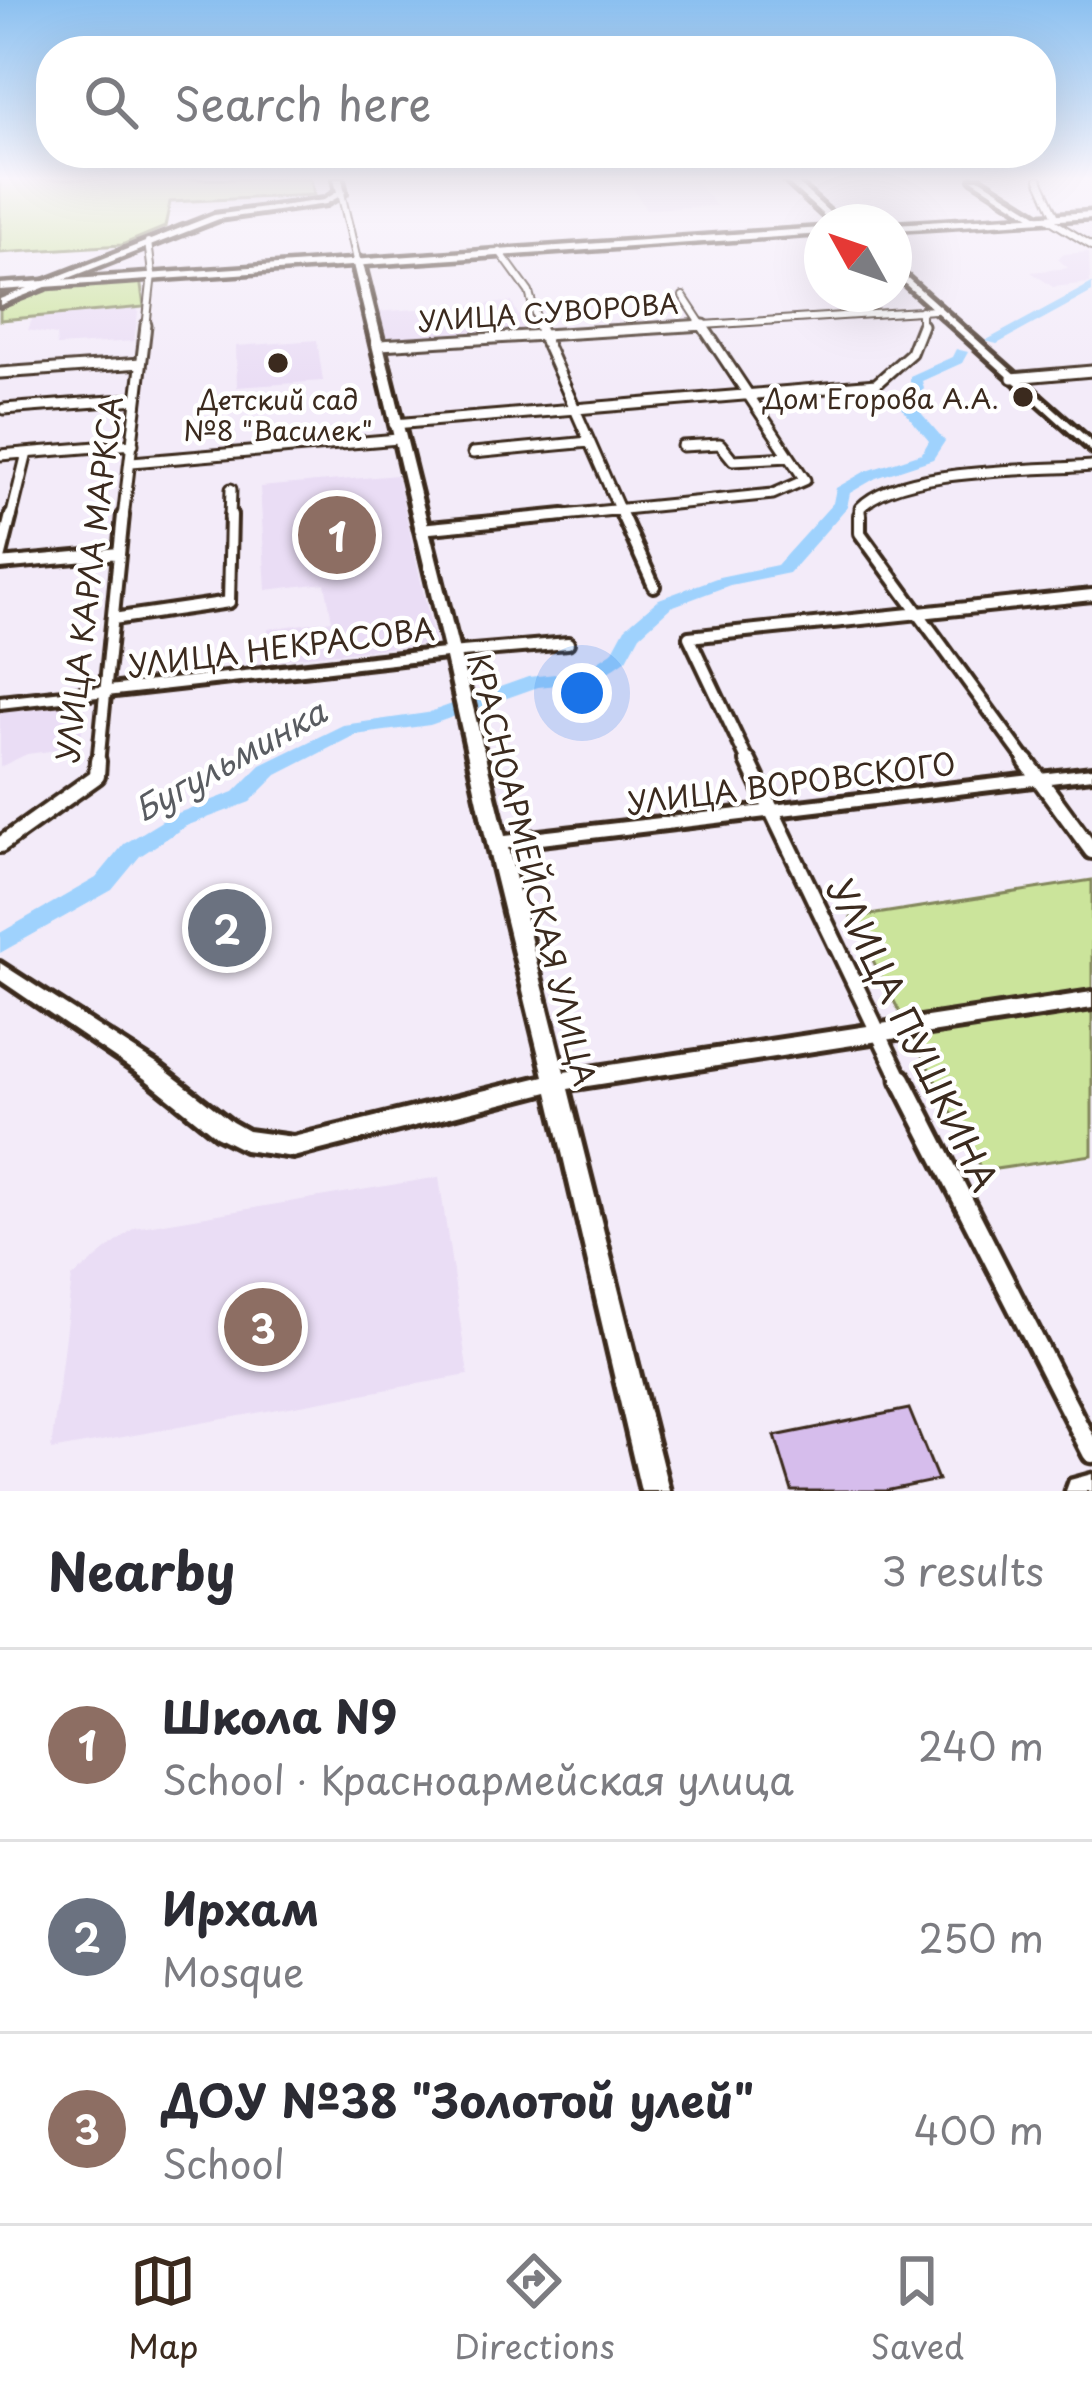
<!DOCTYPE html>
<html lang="en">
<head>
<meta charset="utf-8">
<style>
  :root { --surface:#fff; --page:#f2f2f3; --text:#2b2b33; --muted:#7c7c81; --line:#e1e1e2; --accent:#3b2a1e }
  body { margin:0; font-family:"Playpen Sans",sans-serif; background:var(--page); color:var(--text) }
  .compass { position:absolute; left:804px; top:204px; width:108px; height:108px; border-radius:50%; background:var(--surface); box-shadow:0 12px 48px #0002; rotate:310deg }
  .you { position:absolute; left:582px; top:693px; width:42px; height:42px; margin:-30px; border:9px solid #fff; border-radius:50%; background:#1a73e8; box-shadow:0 0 0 18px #1a73e833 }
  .badge { display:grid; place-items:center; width:78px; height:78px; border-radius:50%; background:var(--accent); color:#fff; font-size:39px; font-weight:700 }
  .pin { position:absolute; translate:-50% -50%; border:6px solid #fff; box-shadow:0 3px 12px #0006 }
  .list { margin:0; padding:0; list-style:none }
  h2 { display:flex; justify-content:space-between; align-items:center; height:156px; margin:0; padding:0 48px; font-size:51px }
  h2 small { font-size:39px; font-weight:400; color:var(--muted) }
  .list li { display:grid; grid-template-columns:78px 1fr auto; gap:36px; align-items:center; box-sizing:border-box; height:192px; padding:0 48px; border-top:3px solid var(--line) }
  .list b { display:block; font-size:45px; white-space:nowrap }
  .list p { margin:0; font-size:39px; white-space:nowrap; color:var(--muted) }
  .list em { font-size:39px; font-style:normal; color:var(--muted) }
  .icon { flex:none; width:66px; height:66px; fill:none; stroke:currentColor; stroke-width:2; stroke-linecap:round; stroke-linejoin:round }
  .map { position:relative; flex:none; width:1092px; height:1491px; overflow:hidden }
  .search { position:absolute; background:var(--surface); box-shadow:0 12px 48px #0002; left:36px; right:36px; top:36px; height:132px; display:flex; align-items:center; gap:30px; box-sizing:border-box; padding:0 42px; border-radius:48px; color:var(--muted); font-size:45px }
  .sheet { height:732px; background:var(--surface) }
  nav { display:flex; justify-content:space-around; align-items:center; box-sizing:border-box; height:168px; border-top:3px solid var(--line); background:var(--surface); font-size:33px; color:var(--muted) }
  nav a { display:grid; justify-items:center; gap:6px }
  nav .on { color:var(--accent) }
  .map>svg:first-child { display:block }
  .built { fill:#eaddf5 }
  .green { fill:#cbe49b; stroke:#83875c; stroke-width:3 }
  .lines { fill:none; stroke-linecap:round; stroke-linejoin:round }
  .river { fill:#9fd2fd; fill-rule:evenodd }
  .building { fill:#d6bdec; stroke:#3b2a1e; stroke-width:3 }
  .street-far4-casing { stroke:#3b2a1e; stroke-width:10 }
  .street-far3-casing { stroke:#3b2a1e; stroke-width:15 }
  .street-far2-casing { stroke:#3b2a1e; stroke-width:18 }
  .street-far1-casing { stroke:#3b2a1e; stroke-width:22 }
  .street-casing { stroke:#3b2a1e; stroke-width:27 }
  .secondary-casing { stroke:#3b2a1e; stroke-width:10 }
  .primary-casing { stroke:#3b2a1e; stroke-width:9 }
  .street-far4 { stroke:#fff; stroke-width:6 }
  .street-far3 { stroke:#fff; stroke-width:9 }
  .street-far2 { stroke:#fff; stroke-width:10 }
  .street-far1 { stroke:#fff; stroke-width:14 }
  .street { stroke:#fff; stroke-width:18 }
  .secondary { fill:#fff; fill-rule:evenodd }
  .primary { fill:#fff; fill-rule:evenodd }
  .poi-dot { fill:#3b2a1e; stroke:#fff; stroke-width:4.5 }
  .labels { text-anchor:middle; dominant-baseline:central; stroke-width:9; stroke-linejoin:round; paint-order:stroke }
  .far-street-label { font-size:27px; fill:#3b2a1e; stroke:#fff }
  .far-poi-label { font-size:27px; fill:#3b2a1e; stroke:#fff; text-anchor:end }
  .street-label { font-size:30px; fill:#3b2a1e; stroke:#fff }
  .water-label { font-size:33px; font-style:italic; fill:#595c61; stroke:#fff }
  .near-street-label { font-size:36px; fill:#3b2a1e; stroke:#fff }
</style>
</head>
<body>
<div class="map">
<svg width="1092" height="1491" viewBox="0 0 1092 1491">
  <rect width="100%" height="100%" fill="#f3ebf9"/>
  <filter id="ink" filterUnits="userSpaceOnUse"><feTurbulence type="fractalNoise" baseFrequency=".00833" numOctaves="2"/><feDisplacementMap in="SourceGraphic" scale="24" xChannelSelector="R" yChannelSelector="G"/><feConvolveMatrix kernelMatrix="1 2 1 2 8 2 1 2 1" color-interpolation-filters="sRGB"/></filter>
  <g filter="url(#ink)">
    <path class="built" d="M695,180L716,206L646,209L629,182Z
      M1089,252L1090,283L1053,287L1031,272L1068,268L1058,259L1064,254Z
      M512,302L525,329L382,340L375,312Z
      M139,306L134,341L57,346L56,335L28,330L34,314Z
      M317,340L323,381L237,387L236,346Z
      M397,475L435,643L269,660L268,629L332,620L325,583L266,590L260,487Z
      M85,703L80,747L27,754L0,767V710Z
      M439,1177L468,1375L51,1450L72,1278L134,1228Z"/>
    <path class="green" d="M0,179H311L314,195L170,202L165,227L122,245L0,253Z
      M140,279L144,307L0,320V304L62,285Z
      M1092,880V1155L982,1171L851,918Z"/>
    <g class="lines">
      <path class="river" d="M1092,283V292L997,344L985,341Z
        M956,349L968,352L962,363L922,381L924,389L911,401L945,441L933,459L876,478L850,493L847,507L789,573L730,585L671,607L640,635L627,659L595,681L538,687L430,725L355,735L277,775L250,802L186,826L140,856L112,890L0,953V933L96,878L124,844L170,816L234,792L261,765L343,725L427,713L528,677L583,671L612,652L625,628L659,599L719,577L777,565L833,503L836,488L864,472L922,453L929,441L896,401L910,388V376L952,357Z"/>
    </g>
    <path class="building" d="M236,915L249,945L224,952L219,934L212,936L208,922Z
      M909,1409L938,1480L885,1491H792L775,1436Z"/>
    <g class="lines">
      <defs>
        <path id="street-far4" d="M1039,179L1056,217
          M341,193L357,260
          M1047,218L1092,246
          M500,252L529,292L539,328
          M683,296L704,328
          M921,310V328
          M146,328L152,274L148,242
          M657,328L935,310"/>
        <path id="street-far3" d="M538,325L623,518
          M380,345L704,325
          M0,373L141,363
          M1012,378L1092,371
          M4,409L137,399
          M394,424L876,384L911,353L922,325
          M682,446L720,444L733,460L789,457
          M473,453L589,442
          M0,455L133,444
          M132,462L398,439
          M11,518L27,453
          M123,518L146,325
          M230,518L231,489
          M534,518L773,494L805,480L702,325
          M860,518V508C898,467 1033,471 1092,466"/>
        <path id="street-far2" d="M622,515L654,586
          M860,515V533L1028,764
          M420,529L564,515
          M0,559L11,515
          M0,564L119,553
          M113,619L229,602L231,515
          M450,653L568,643
          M98,764L123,515
          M749,764L689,637L1092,595"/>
        <path id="street-far1" d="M748,761L902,1082
          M1026,761L1092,851
          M0,845L97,776L98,761"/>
        <path id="street" d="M901,1079L1092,1453"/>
        <path id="secondary" d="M334,179H342L345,193L326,204L219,219L0,305V299L214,215L324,200L337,192Z
          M784,179H793L840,222H831Z
          M972,179H981L1043,218L1036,220Z
          M357,257L362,260L505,836L1092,768V778L508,848L564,1072L1092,992V1008L568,1089L669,1491H641L548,1092L293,1157L244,1150L216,1136L144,1078L0,980V963L160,1066L232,1122L248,1131L293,1137L544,1076L487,843L446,658L0,708V698L444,649L352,260Z
          M894,266L1092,442V452L894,274Z"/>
        <path id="primary" d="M1092,212V218L894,230V224Z
          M822,228V234L0,290V284Z
          M1092,1474V1491H1066L1070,1480Z"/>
      </defs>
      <use href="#street-far4" class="street-far4-casing"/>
      <use href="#street-far3" class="street-far3-casing"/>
      <use href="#street-far2" class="street-far2-casing"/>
      <use href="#street-far1" class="street-far1-casing"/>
      <use href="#street" class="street-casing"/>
      <use href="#secondary" class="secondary-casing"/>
      <use href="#primary" class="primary-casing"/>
      <use href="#street-far4" class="street-far4"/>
      <use href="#street-far3" class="street-far3"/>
      <use href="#street-far2" class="street-far2"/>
      <use href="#street-far1" class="street-far1"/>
      <use href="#street" class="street"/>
      <use href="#secondary" class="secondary"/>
      <use href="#primary" class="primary"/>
    </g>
  </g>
  <linearGradient id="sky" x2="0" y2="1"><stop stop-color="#8bc0f0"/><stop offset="0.46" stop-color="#faf6fc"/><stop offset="1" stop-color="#faf6fc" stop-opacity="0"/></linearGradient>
  <rect width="1092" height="388" fill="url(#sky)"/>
  <g class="poi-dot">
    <circle cx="278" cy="363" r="12"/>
    <circle cx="1023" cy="397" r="12"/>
  </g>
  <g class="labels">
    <g class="far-street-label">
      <text transform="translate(548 311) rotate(-4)">УЛИЦА СУВОРОВА</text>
    </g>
    <g class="far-poi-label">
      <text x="999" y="397">Дом Егорова А.А.</text>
      <text x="278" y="398" text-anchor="middle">Детский сад<tspan x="278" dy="31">№8 "Василек"</tspan></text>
    </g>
    <g class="street-label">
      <text transform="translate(88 579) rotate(-83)">УЛИЦА КАРЛА МАРКСА</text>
      <text transform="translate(281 646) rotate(-7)">УЛИЦА НЕКРАСОВА</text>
      <text transform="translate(791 782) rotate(-7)">УЛИЦА ВОРОВСКОГО</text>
      <text transform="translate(533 869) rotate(76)">КРАСНОАРМЕЙСКАЯ УЛИЦА</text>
    </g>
    <g class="water-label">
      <text transform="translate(229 759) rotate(-29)">Бугульминка</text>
    </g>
    <g class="near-street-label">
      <text transform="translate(914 1034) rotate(64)">УЛИЦА ПУШКИНА</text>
    </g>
  </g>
</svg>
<svg class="compass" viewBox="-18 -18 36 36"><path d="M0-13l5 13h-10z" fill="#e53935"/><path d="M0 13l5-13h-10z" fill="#7c7c81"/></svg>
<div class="you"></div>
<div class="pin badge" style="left:337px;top:535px;background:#8d6e63">1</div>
<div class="pin badge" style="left:227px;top:928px;background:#6b7280">2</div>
<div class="pin badge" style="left:263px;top:1327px;background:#8d6e63">3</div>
<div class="search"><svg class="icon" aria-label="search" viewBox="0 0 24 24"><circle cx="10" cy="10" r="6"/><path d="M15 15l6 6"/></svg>Search here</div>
</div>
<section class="sheet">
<h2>Nearby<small>3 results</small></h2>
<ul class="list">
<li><span class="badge" style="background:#8d6e63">1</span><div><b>Школа N9</b><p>School · Красноармейская улица</p></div><em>240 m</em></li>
<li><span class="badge" style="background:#6b7280">2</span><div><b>Ирхам</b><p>Mosque</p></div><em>250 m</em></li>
<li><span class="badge" style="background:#8d6e63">3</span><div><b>ДОУ №38 &quot;Золотой улей&quot;</b><p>School</p></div><em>400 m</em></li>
</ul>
</section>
<nav>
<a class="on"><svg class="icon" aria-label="map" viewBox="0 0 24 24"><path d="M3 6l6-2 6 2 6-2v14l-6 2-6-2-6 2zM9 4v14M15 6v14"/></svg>Map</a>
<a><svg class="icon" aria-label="directions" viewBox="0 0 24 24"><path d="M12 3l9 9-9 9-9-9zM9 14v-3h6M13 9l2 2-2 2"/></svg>Directions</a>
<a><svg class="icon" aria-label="saved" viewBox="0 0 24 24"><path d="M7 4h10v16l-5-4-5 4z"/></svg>Saved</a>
</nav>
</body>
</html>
